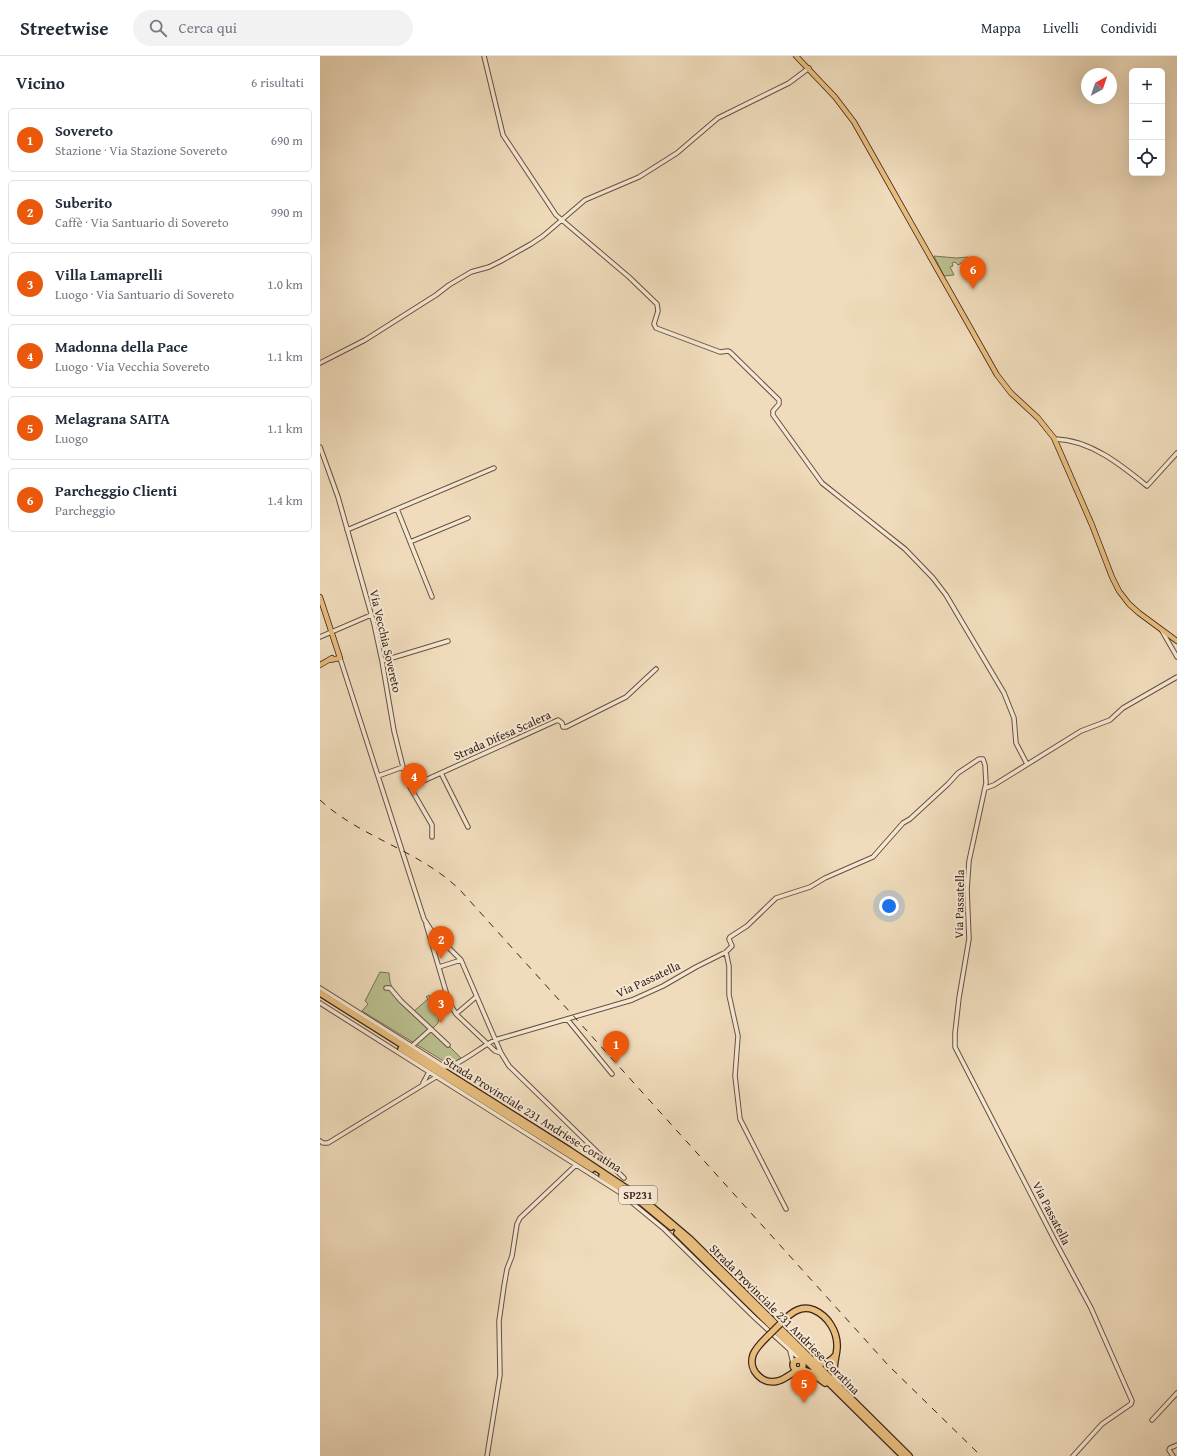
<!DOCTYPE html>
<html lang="it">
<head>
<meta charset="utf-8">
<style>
  :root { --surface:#fff; --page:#f2f2f3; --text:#1f2937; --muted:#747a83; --line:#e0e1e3; --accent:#ea580c }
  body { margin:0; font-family:"Gentium Book Plus",serif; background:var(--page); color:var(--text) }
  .controls { position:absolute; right:12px; top:12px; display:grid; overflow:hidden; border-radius:6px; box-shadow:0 4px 16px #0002 }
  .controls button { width:36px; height:36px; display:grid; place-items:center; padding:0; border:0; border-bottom:1px solid var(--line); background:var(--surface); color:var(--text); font:20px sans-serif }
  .compass { position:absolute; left:761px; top:12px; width:36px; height:36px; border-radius:50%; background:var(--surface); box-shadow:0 4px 16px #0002; rotate:40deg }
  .you { position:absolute; left:569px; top:850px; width:14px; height:14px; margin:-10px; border:3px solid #fff; border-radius:50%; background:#1a73e8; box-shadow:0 0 0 6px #1a73e833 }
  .badge { display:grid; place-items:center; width:26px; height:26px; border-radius:50%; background:var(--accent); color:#fff; font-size:13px; font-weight:700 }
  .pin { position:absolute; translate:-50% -33px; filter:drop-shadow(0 1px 2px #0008) }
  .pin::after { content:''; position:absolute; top:21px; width:14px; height:12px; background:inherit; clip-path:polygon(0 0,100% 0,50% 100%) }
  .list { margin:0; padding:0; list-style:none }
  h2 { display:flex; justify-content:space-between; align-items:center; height:52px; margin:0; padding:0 16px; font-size:17px }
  h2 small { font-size:13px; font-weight:400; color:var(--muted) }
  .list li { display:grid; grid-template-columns:26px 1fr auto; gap:12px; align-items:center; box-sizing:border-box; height:64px; margin:0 8px 8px; padding:0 8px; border:1px solid var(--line); border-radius:6px }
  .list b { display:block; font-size:15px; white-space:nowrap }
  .list p { margin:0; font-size:13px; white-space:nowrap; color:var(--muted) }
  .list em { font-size:13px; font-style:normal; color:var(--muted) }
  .icon { flex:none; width:22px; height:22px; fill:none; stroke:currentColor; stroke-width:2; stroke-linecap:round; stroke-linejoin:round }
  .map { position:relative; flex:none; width:857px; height:1400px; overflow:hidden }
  header { display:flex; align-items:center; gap:24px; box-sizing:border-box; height:56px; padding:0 20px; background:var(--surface); border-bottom:1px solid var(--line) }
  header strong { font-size:19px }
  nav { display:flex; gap:22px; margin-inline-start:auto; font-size:14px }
  .search { width:280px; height:36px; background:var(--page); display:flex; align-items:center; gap:10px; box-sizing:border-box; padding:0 14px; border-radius:22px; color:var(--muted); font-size:15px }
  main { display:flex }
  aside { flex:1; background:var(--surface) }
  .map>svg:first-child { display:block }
  .green { fill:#bbc08f; stroke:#7b7154 }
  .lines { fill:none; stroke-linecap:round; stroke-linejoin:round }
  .minor-casing { stroke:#685041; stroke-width:5.5 }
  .major-casing { stroke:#3b2218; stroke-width:6 }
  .highway-casing { stroke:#3b2218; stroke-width:8 }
  .minor { stroke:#f5e8d3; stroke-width:3.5 }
  .major { stroke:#e8be7e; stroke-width:4.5 }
  .highway { stroke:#e8be7e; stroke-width:5.5 }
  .rail { stroke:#3b2218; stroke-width:1; stroke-dasharray:7 7; stroke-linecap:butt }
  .highway-bridge-casing { stroke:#3b2218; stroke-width:8; stroke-linecap:butt }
  .highway-bridge { stroke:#e8be7e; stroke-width:5.5 }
  .labels { text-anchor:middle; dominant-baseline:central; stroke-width:4; stroke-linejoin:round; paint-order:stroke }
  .shield { fill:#f5e8d3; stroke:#735d50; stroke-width:1 }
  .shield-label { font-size:11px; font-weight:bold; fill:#3b2218 }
  .street-label { font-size:12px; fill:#3b2218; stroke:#f5e8d3 }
</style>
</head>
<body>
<header>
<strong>Streetwise</strong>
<div class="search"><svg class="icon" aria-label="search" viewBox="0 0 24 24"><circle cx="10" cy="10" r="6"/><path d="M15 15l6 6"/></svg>Cerca qui</div>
<nav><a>Mappa</a><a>Livelli</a><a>Condividi</a></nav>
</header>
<main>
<aside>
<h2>Vicino<small>6 risultati</small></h2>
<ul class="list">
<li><span class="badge">1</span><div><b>Sovereto</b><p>Stazione · Via Stazione Sovereto</p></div><em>690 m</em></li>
<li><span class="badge">2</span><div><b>Suberito</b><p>Caffè · Via Santuario di Sovereto</p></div><em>990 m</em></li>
<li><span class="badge">3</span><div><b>Villa Lamaprelli</b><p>Luogo · Via Santuario di Sovereto</p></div><em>1.0 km</em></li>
<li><span class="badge">4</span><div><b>Madonna della Pace</b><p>Luogo · Via Vecchia Sovereto</p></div><em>1.1 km</em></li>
<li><span class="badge">5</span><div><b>Melagrana SAITA</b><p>Luogo</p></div><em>1.1 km</em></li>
<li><span class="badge">6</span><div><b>Parcheggio Clienti</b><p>Parcheggio</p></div><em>1.4 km</em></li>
</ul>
</aside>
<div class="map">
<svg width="857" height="1400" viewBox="0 0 857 1400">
  <rect width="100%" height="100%" fill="#f0dcbc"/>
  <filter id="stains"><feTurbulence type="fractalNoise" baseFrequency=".005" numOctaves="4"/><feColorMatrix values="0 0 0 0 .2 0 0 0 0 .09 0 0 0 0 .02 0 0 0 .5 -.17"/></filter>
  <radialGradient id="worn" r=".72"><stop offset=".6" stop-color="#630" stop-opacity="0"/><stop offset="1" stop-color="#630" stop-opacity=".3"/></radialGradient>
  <path class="green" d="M614,200L636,202L648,201L649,203L638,209L635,206L632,207L633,210L630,211L634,219L624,220Z
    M60,916L69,917C70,938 80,942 93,956L108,943L106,941L109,939L114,952L128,950L127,956L118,964L119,966L112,973L141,1002L130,1009L42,955L48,948L45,945Z"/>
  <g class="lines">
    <defs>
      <path id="minor" d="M164,0L183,79L185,82L236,159L309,221L337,248L338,255L334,268L336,272L400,296L408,295L410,296L459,344V348L453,355V359L502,427L585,493L613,522L626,539L684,637L694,662L696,687L707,708
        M0,307L45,284L116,239L129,229L151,216L169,211L181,205L211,188L223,180L265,144L319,121L357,97L398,62L469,27L489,12
        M735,383C770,384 800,408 827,430L857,397
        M0,391L18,441L54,568L62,605L74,675L83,711L90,731L112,769V781
        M77,453L112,541
        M27,474L174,412
        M90,486L148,462
        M842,575L857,601
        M0,581L51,559
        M20,602L104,863L111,874L141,904L181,997L189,1010L304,1122
        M62,605L128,585
        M121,717L148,771
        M58,720L83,711
        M90,731L238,664L242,667L243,671H246L306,641L336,613
        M666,732L674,729L761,675L790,664L803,652L857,621
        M106,868L129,946L136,958L175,995L181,997
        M406,896L409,910V939L418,980L415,1020L420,1063L466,1153
        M119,911L141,904
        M0,932L125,1011C136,1012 163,989 175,984L247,963L292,1018
        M66,932H70L81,945L111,973
        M0,947L299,1136L344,1173L435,1262L482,1305
        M136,958L156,941
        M247,963L312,944L343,930L376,911L406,896L412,890L409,883L410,881L427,870L456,842L490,831L505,822L553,801L583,767L590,763L628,728L638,717L659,703H663L665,709L666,727L649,805L647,834L649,883L639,942L635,977V991L735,1185L771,1252L812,1345L811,1348L782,1368L753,1400
        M92,990L111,973L128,989
        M103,1027L109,1016
        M0,1085L3,1087H8L116,1021
        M470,1295L473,1307
        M832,1364L857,1337
        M167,1400L180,1319L179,1265L184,1230L187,1213L192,1200L197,1168L200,1162L256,1109
        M853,1400L849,1394L850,1392L857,1389"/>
      <path id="major" d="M476,0L515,41L534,66L677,319L691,337L718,362L734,382L772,469L792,521L799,535L809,548L819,557L857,585
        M0,541L20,602L10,604
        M0,609L12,602"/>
      <path id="highway" d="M0,937L249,1094L324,1144L370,1183L589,1400
        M81,993L272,1113
        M282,1120L322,1147L351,1171
        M357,1177L583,1400
        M463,1265C472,1256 481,1249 494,1254C508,1260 518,1276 517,1292C516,1305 510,1316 519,1328
        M449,1279C443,1285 436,1291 433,1299C428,1314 442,1329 458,1325C465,1323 471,1318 477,1314
        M473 1309a5 5 0 1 1 10 0a5 5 0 1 1-10 0Z
        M495,1304C502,1309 509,1307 515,1300
        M481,1313L492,1317L505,1327"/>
    </defs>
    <use href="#minor" class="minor-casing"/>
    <use href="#major" class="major-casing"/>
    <use href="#highway" class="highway-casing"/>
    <use href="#minor" class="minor"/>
    <use href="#major" class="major"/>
    <use href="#highway" class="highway"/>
    <path class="rail" d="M0,744C41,782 99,794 140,834L568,1309L661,1400"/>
    <defs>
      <path id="highway-bridge" d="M449,1279L463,1265"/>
    </defs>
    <use href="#highway-bridge" class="highway-bridge-casing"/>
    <use href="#highway-bridge" class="highway-bridge"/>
  </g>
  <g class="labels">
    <rect class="shield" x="299" y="1130" width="38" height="18" rx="3"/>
    <g class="shield-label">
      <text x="318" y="1139">SP231</text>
    </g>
    <g class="street-label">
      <text transform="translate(66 585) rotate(77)">Via Vecchia Sovereto</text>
      <text transform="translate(182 679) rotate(-24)">Strada Difesa Scalera</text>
      <text transform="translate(639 848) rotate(-89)">Via Passatella</text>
      <text transform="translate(328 923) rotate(-25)">Via Passatella</text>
      <text transform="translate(213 1058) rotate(32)">Strada Provinciale 231 Andriese-Coratina</text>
      <text transform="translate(732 1157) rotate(63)">Via Passatella</text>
      <text transform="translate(465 1263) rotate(45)">Strada Provinciale 231 Andriese-Coratina</text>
    </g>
  </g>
  <rect width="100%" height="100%" filter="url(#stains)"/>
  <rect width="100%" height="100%" fill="url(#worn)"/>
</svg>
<div class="controls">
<button>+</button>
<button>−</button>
<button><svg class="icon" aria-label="locate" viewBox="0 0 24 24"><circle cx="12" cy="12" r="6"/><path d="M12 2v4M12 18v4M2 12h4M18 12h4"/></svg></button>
</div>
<svg class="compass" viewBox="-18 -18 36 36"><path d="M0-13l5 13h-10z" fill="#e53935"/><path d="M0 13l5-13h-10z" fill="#747a83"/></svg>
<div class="you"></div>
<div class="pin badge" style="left:296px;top:1008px">1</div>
<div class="pin badge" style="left:121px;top:903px">2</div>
<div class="pin badge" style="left:121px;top:967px">3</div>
<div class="pin badge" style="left:94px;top:740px">4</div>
<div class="pin badge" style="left:484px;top:1347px">5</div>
<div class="pin badge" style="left:653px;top:233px">6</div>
</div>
</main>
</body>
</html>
